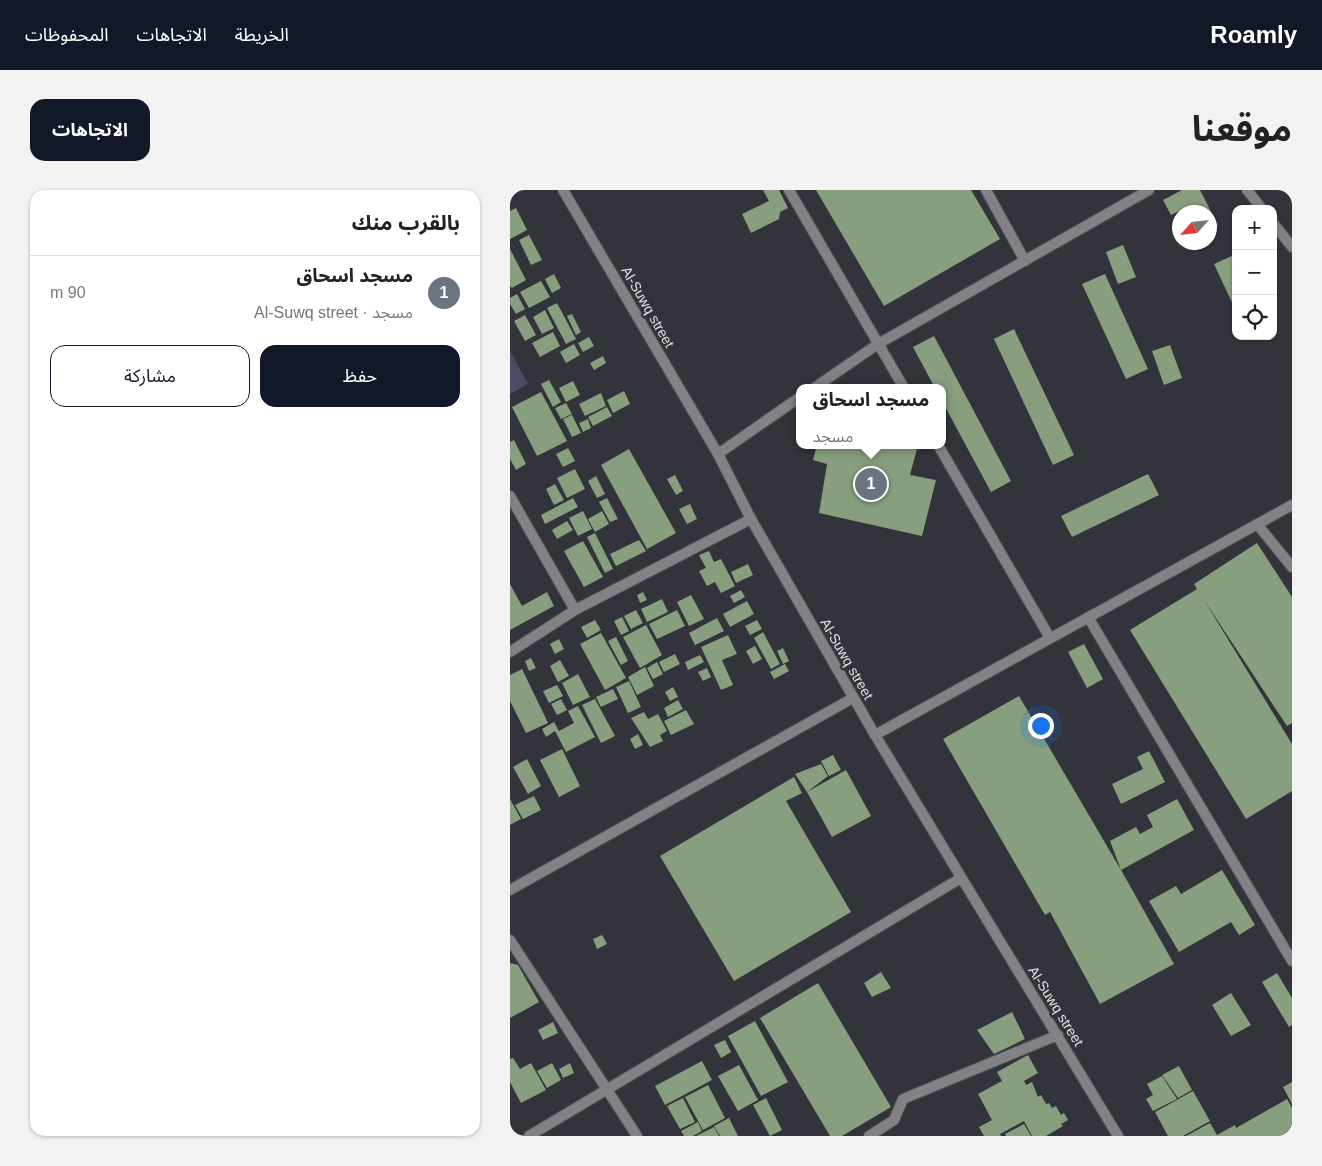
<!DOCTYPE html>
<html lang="ar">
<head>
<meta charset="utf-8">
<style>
  :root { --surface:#fff; --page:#f2f2f2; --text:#222; --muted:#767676; --line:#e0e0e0; --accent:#111827 }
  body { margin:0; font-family:Arial,"Noto Sans Arabic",sans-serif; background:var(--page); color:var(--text); direction:rtl }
  .controls { position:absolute; right:15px; top:15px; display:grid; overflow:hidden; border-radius:10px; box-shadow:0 1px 4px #0004 }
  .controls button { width:45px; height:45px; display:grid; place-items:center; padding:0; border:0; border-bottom:1px solid var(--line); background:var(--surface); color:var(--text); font:25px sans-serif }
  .compass { position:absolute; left:662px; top:15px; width:45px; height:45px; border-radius:50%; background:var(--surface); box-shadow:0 1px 4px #0004; rotate:243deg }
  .you { position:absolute; left:530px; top:535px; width:18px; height:18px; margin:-12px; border:4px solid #fff; border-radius:50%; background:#1a73e8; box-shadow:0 0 0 8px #1a73e833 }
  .badge { display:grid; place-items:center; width:32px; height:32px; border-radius:50%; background:var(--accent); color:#fff; font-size:16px; font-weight:700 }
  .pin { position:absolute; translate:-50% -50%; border:2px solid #fff; box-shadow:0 1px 5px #0006 }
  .popup { position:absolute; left:286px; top:194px; width:150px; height:65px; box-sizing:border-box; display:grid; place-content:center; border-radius:10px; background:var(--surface); filter:drop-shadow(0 1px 4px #0005); font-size:16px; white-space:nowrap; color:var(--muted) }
  .popup b { font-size:19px; color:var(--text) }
  .popup::after { content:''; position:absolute; left:50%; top:100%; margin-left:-10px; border:10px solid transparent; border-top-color:var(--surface) }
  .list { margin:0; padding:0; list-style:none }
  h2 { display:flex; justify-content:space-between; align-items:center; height:65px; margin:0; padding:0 20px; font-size:21px }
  h2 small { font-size:16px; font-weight:400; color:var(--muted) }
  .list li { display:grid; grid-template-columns:32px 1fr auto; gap:15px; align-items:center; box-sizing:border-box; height:75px; padding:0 20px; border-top:1px solid var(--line) }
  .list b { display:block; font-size:19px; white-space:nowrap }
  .list p { margin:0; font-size:16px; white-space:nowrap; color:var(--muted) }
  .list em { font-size:16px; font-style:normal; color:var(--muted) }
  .actions { display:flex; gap:10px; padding:15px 20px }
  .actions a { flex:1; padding:11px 0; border:1px solid var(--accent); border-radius:15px; text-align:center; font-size:18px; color:var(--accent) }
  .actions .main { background:var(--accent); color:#fff }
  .icon { flex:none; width:28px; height:28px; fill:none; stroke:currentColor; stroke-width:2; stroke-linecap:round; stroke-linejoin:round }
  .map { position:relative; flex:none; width:782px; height:946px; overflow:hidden; direction:ltr; border-radius:15px }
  header { display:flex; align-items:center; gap:30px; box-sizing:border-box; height:70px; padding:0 25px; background:var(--accent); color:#fff }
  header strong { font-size:24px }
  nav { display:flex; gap:28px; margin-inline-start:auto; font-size:18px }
  .intro { display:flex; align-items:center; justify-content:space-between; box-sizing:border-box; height:120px; padding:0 30px }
  h1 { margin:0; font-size:35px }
  .button { padding:12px 22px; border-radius:15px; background:var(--accent); color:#fff; font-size:18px; font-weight:700 }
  main { display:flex; gap:30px; padding:0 30px }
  aside { flex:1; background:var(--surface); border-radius:15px; box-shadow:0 1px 4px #0004 }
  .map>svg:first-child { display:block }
  .green { fill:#484c65 }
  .building { fill:#879f7e }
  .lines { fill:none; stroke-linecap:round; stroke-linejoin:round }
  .minor-casing { stroke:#4e4f56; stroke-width:12 }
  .tertiary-casing { stroke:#4e4f56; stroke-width:12 }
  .minor { stroke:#828286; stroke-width:10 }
  .tertiary { stroke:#828286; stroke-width:10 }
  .labels { text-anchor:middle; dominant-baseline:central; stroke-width:5; stroke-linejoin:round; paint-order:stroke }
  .street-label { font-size:14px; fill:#e0e1e5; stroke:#32333b }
</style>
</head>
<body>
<header>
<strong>Roamly</strong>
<nav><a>الخريطة</a><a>الاتجاهات</a><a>المحفوظات</a></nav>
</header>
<div class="intro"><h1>موقعنا</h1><a class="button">الاتجاهات</a></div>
<main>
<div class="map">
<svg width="782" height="946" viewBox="0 0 782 946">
  <rect width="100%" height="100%" fill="#32333b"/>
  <path class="green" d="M0,161L18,194L0,204Z"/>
  <path class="building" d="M253,0H269L278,18L270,22L269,29L241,43L232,24L259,11Z
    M306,0H461L490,49L374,116Z
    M672,0H690L708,35L699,40V22H675L673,19L661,25L653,10Z
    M6,18L17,40L0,49V21Z
    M19,45L32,70L21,75L9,50Z
    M613,55L626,87L608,94L596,62Z
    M0,59L16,90L2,98L0,96Z
    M726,64V121L704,74Z
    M44,84L51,98L42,103L35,89Z
    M595,84L638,179L616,189L572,94Z
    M31,91L40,107L19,118L10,102Z
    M7,104L15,119L6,124L0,114V108Z
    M47,113L66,149L56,154L37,118Z
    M35,120L44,138L32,144L23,127Z
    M62,124L71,142L66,145L57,126Z
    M15,125L26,145L15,151L4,131Z
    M504,139L564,265L543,275L484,149Z
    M43,142L50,156L30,167L22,153Z
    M424,146L501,291L481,302L432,211V198H425L403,157Z
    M79,147L84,156L73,162L68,153Z
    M64,154L70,165L56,173L50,162Z
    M660,155L672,188L654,195L642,161Z
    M93,166L96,173L84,180L80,173Z
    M39,190L51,212L43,217L31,194Z
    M63,191L70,205L56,212L49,198Z
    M114,201L120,214L103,223L97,210Z
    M31,202L57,251L27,266L2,217Z
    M91,203L96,216L75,226L69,214Z
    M56,213L62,224L51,229L45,218Z
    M97,217L102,226L83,236L78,227Z
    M62,225L71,243L62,247L53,229Z
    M78,229L81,238L73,242L69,233Z
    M4,250L16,274L6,280L0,269V252Z
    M307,255H408L400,285L426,290L412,346L309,323L317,274L303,270Z
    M58,258L65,271L53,277L46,264Z
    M119,259L166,343L137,359L91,275Z
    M65,279L75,299L57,308L47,288Z
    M638,284L649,305L562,347L551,326Z
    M165,285L173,301L166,305L157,289Z
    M86,286L95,304L87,308L78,291Z
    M45,294L54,310L44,315L36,299Z
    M63,308L68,317L35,334L31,325Z
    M97,308L108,329L100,332L89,312Z
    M180,314L187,329L177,334L169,319Z
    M73,321L82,339L68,346L59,328Z
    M92,321L99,334L85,342L78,329Z
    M57,331L63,340L47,349L42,340Z
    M85,343L103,379L95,383L77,347Z
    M129,350L136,361L106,376L100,364Z
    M73,351L93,387L74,397L54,361Z
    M747,353L782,407V533L777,536L694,410L782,554V601L736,629L620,440L687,399L684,394Z
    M199,361L204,372L211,369L225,396L211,403L205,392L197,396L189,381L196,378L189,365Z
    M238,374L243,385L226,393L221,382Z
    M0,394L12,416L37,402L44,416L0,440Z
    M231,400L235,407L224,413L220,406Z
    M133,402L137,410L130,413L127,405Z
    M181,405L194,429L179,436L167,412Z
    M152,409L158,422L137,432L131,419Z
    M237,411L244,424L220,437L213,424Z
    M126,420L133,433L121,439L114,426Z
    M167,420L175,436L147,449L139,434Z
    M112,427L119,441L111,445L104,431Z
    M207,428L214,441L185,455L179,443Z
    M85,430L91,440L77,448L71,437Z
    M247,430L252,439L240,445L235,436Z
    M136,435L152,465L130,478L113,447Z
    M253,442L270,474L261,479L244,448Z
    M91,443L116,488L95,500L70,454Z
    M218,445L227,464L212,470L223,495L211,500L191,457Z
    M106,447L118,471L111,475L98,451Z
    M49,449L54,459L45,464L40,454Z
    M574,454L593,489L577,498L558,462Z
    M245,456L252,469L243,474L236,461Z
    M273,458L279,471L273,474L267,461Z
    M165,464L170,474L154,482L149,472Z
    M190,465L194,472L178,480L175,472Z
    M21,468L26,478L19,481L15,471Z
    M50,470L59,486L48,492L40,476Z
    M147,472L153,484L143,489L137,478Z
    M275,474L279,481L264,489L260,482Z
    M135,477L144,496L127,505L118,487Z
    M197,478L201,487L193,491L188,482Z
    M12,479L38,533L16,543L0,511V485Z
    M68,484L80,507L63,515L52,493Z
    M119,491L131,517L118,523L106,497Z
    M47,495L53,506L39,513L33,501Z
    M163,497L168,507L160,511L155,502Z
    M103,499L108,509L91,517L86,507Z
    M509,506L611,680L600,651L626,637L630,644L643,637L637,625L667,609L684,640L611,680L664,774L590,814L540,722L535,725L433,549Z
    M51,509L57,520L47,525L41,514Z
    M85,509L105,546L91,553L72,515Z
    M168,510L173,519L158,527L154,518Z
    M68,516L85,547L56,562L45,541L36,547L32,539L44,532L49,541L64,533L58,521Z
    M176,520L184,534L161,545L154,531Z
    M134,522L138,529L148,524L157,541L150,545L153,551L140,557L121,528Z
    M128,544L133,555L125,559L120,549Z
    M52,559L70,596L49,607L30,570Z
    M639,561L655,592L611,614L602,594L633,579L627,567Z
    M323,565L331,580L319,586L311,571Z
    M17,569L31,596L18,604L3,577Z
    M311,574L318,586L297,602L285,584Z
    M336,580L361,626L322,647L297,602Z
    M284,587L292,603L276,611L341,722L224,791L150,666Z
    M24,606L31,620L13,629L5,615Z
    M0,609L11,629L0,635Z
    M712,680L745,735L729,745L721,732L669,762L639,711L666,696L671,704Z
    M92,745L97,754L87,759L83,749Z
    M0,773L8,775L29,812L0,828Z
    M371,782L381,798L362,807L354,793Z
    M767,783L782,808V835L779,837L752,792Z
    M308,793L381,917L332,946H320L250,828Z
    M721,803L741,835L721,846L702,815Z
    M502,822L515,849L484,864L467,840Z
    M245,831L278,892L251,906L218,846Z
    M43,832L48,843L33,850L28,840Z
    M215,850L221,862L211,868L204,855Z
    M518,865L528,883L514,891L516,895L522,892L528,907L531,905L536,914L539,913L542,918L546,916L551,925L554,923L558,930L551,934L553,936L536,946H522L514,931L490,944L491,946H474L469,937L482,930L468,904L492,891L487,882Z
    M3,868L10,879L21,873L36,900L11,913L0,892V869Z
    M192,871L202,890L155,915L145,896Z
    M42,873L51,890L37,898L27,881Z
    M60,873L64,883L53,888L49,879Z
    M229,875L248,910L228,921L208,886Z
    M669,876L682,900L668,908L652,885Z
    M652,886L667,909L643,921L636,909L643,905L637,894Z
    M782,892V914L773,897Z
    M198,895L215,928L193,940L175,907Z
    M683,901L700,931L673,946H658L645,922Z
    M173,908L185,932L170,939L157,916Z
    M256,908L272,940L260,946L243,915Z
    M777,909L782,918V946H676L700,933L707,945L725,935L726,938Z
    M219,928L228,946H210L204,936Z
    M188,932L192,941L183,946H174L171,941Z
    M514,934L521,946H496L495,944Z
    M204,937L209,946H186Z"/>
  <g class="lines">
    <defs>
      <path id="minor" d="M279,0L394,198
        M476,0L515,71
        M737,0L752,19
        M763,33L782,57
        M304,198L368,154L639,0
        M428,255L540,448
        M208,264L290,207
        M0,306L65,420
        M747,334L782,377
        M578,427L782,771
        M0,462L65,420L241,329
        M365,545L782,315
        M0,700L343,508
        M0,750L127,946
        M19,946L451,688
        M359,946L384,930L393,909L548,845"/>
      <path id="tertiary" d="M53,0L208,264L241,329L365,545L608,946"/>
    </defs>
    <use href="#minor" class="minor-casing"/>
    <use href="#tertiary" class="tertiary-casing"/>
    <use href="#minor" class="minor"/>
    <use href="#tertiary" class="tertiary"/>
  </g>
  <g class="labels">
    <g class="street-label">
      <text transform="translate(138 117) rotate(60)">Al-Suwq street</text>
      <text transform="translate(337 469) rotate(60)">Al-Suwq street</text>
      <text transform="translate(546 816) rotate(58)">Al-Suwq street</text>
    </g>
  </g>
</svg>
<div class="controls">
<button>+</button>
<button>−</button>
<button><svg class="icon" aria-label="locate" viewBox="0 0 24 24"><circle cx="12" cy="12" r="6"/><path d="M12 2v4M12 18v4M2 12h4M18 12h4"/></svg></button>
</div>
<svg class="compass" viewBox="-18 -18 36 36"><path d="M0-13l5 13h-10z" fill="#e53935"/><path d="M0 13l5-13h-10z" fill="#767676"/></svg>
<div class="you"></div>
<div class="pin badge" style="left:361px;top:294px;background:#6b7280">1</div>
<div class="popup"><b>مسجد اسحاق</b>مسجد</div>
</div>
<aside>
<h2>بالقرب منك<small></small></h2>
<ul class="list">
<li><span class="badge" style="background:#6b7280">1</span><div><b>مسجد اسحاق</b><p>مسجد · Al-Suwq street</p></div><em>90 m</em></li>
</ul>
<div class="actions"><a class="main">حفظ</a><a>مشاركة</a></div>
</aside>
</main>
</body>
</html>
